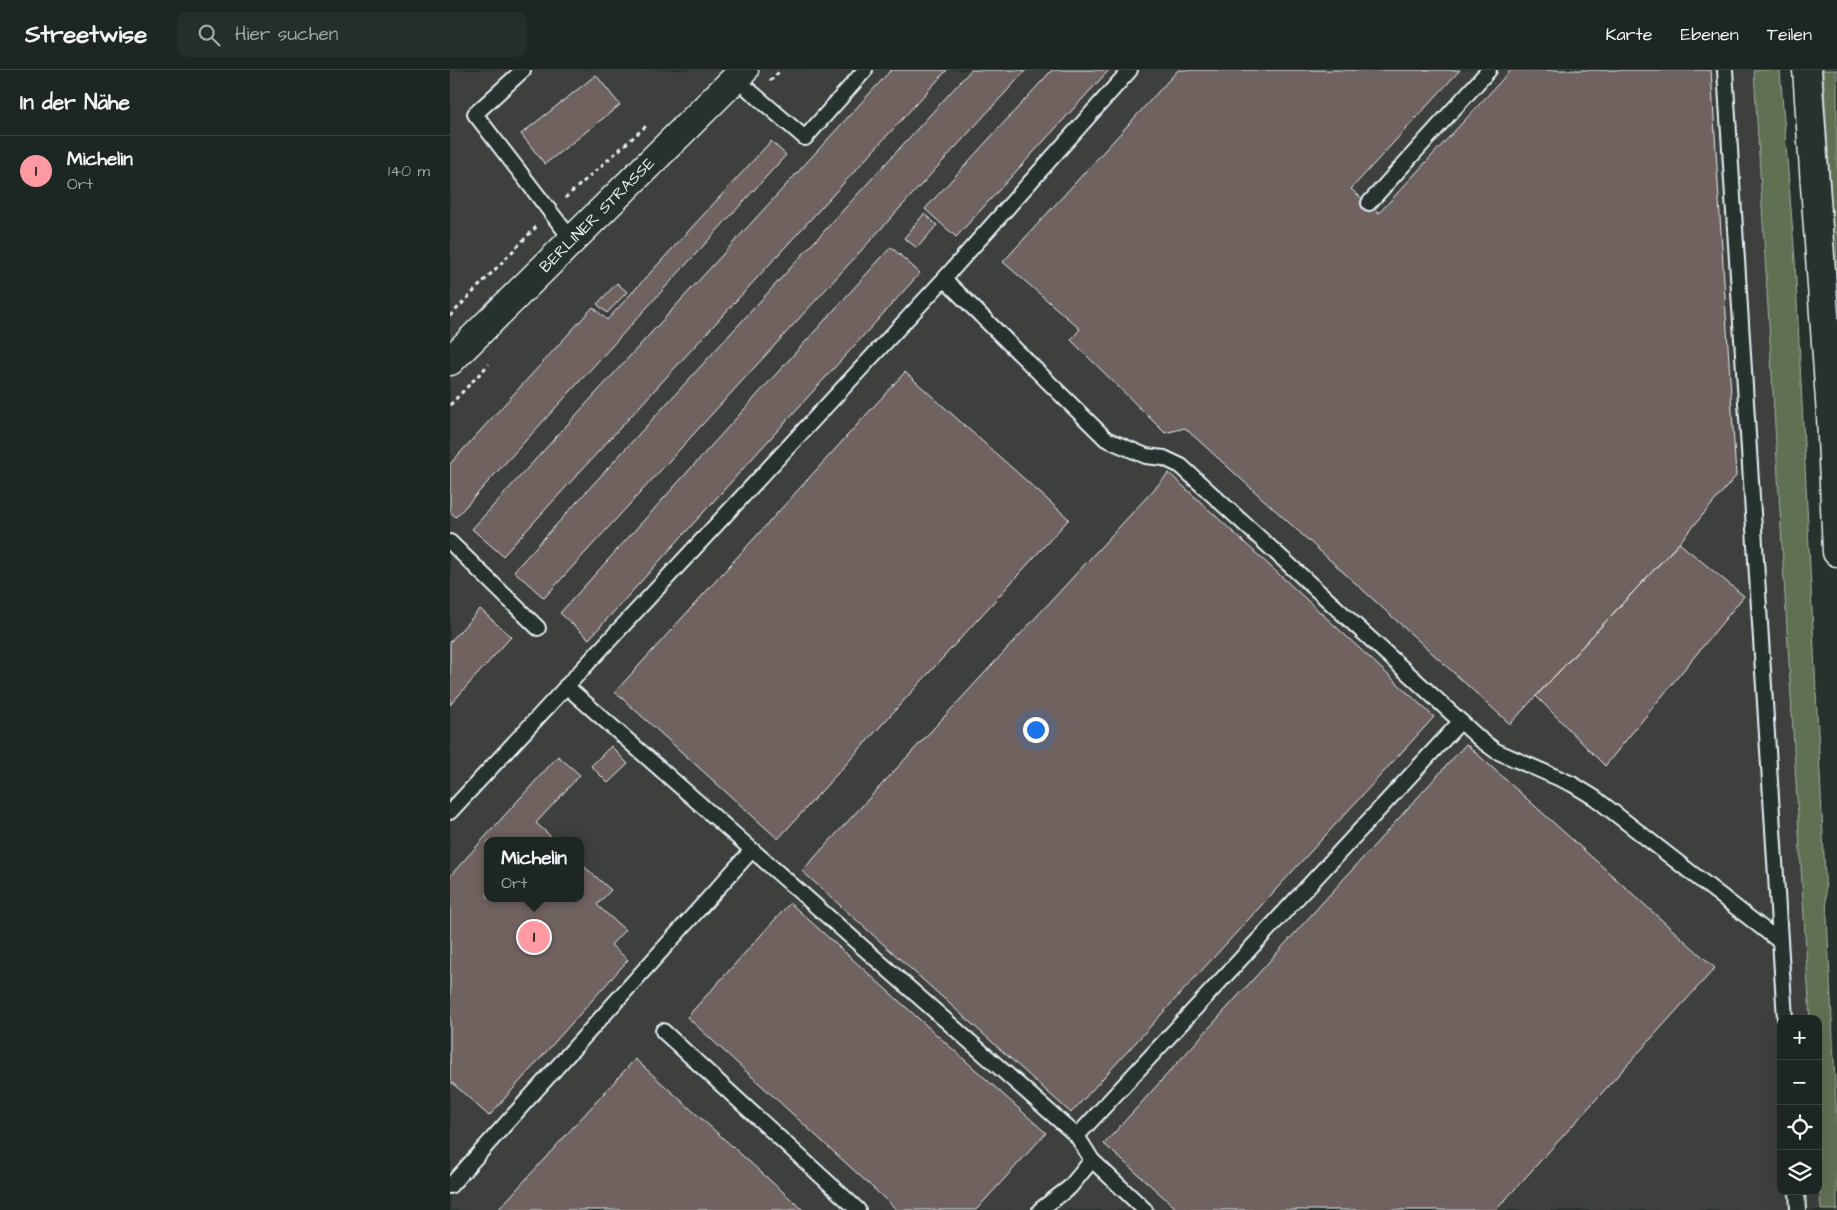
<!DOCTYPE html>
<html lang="de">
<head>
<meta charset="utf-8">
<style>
  :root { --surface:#1c2622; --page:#252e2a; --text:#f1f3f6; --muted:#a0a5a5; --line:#3a4340; --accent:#ff9aa2 }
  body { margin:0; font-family:"Architects Daughter",sans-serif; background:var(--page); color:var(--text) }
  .controls { position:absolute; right:15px; bottom:15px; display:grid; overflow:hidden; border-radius:10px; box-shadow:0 5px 20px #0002 }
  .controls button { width:45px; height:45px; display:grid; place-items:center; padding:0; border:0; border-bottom:1px solid var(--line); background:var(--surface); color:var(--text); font:25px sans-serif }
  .you { position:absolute; left:585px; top:659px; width:18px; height:18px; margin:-12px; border:4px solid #fff; border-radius:50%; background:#1a73e8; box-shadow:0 0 0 8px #1a73e833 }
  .badge { display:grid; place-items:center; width:32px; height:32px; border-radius:50%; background:var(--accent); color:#111; font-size:16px; font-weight:700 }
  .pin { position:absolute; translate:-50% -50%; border:2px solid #fff; box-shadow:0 1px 5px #0006 }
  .popup { position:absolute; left:34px; top:767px; width:100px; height:65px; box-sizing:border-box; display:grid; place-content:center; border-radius:10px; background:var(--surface); filter:drop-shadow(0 1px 4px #0005); font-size:16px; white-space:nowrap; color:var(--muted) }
  .popup b { font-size:19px; color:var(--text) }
  .popup::after { content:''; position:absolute; left:50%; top:100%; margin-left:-10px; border:10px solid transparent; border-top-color:var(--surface) }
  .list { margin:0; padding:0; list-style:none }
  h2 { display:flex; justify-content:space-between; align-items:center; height:65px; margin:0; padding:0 20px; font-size:21px }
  h2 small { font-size:16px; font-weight:400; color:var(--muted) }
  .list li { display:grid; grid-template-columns:32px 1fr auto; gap:15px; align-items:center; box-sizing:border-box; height:70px; padding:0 20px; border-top:1px solid var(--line) }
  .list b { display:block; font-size:19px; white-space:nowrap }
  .list p { margin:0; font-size:16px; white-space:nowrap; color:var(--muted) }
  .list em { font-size:16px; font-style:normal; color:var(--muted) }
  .icon { flex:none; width:28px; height:28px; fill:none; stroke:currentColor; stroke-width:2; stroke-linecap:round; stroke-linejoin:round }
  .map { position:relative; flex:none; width:1387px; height:1140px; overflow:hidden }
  header { display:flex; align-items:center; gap:30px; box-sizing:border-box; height:70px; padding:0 25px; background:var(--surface); border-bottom:1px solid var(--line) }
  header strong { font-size:24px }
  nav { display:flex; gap:28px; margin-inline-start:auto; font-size:18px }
  .search { width:350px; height:45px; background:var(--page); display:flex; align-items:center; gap:12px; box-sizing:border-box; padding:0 18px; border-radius:10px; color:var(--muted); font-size:19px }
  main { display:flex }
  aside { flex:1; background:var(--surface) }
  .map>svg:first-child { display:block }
  .built { fill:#3c413c; fill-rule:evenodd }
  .green { fill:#617052; stroke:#a4b0a5 }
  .building { fill:#6f625e; stroke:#e8f1f8 }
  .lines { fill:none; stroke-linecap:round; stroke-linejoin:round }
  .lane-casing { stroke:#e8f1f8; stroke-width:18 }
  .secondary-casing { stroke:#e8f1f8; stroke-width:31 }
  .path { stroke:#e8f1f8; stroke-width:3; stroke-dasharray:4 4; stroke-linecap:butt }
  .lane { stroke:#26332d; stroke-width:14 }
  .secondary { stroke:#26332d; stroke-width:28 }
  .labels { text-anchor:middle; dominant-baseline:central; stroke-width:4.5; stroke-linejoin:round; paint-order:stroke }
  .street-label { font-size:16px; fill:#e8f1f8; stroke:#26332d }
</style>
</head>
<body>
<header>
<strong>Streetwise</strong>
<div class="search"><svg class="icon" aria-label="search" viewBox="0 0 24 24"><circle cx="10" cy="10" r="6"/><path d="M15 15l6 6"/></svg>Hier suchen</div>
<nav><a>Karte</a><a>Ebenen</a><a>Teilen</a></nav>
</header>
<main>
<aside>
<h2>In der Nähe<small></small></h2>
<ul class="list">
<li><span class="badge">1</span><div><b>Michelin</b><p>Ort</p></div><em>140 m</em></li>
</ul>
</aside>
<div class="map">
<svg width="1387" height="1140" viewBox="0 0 1387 1140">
  <rect width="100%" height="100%" fill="#26332d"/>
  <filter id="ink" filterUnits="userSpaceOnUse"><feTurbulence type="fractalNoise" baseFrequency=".02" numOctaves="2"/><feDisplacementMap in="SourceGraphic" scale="10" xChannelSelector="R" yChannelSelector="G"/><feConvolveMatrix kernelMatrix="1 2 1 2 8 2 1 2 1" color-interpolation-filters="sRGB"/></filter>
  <g filter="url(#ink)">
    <path class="built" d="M0,0H1304L1360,949H1331V1121H1368V1088L1371,1140H0ZM38,771H130V828H38Z"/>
    <path class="green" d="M1304,0H1330L1345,190L1387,1052V1140H1371L1368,1088V949H1360Z
      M1373,0H1387V223Z"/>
    <path class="building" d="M441,0H497L53,486L22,459Z
      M521,0H576L94,528L64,501Z
      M602,0H659L506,167L475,139Z
      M728,0H1010L901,119L929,143L1061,0H1261L1286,406L1229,473L1060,654L735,358L715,363L621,270L630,259L553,192Z
      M146,5L170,35L95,94L71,64Z
      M321,71L336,85L6,447L0,442V394L143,237L157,250Z
      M474,144L487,155L467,178L454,168Z
      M441,177L470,203L139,569L110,543Z
      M167,213L177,222L157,243L147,234Z
      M455,302L619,449L328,769L165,622Z
      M719,403L984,647L621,1043L352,801Z
      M1229,473L1294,526L1155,696L1086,626Z
      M30,539L61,567L0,635V572Z
      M1016,674L1265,898L1046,1140H728L654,1074Z
      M161,676L178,694L158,713L141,696Z
      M108,686L130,705L86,753L106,771H38V828H130V793L161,820L147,835L175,860L161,875L178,890L39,1046L0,1011V806Z
      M340,833L596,1063L526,1140H447L237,947Z
      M185,989L353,1140H48Z"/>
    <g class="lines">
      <defs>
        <path id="lane" d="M73,0L25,44L122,170
          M1275,0L1335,949
          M285,8L355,68L415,0
          M919,133L1039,0
          M494,209L656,369L696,386L714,388L731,396L1031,670L1046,681L1122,714L1145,728L1329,871
          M0,472L88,558
          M116,616L627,1066L642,1090L695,1140
          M0,742L494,209L680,0
          M213,961L408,1140
          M627,1066L1010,652
          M0,1116L302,780
          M1347,1121L1348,1140
          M590,1140L620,1117L642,1090"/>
        <path id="secondary" d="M1357,0L1381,345L1387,482
          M0,291L294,0"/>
      </defs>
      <use href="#lane" class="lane-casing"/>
      <use href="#secondary" class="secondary-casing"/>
      <path class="path" d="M320,11L331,0
        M115,128L196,56
        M0,246L88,155
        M0,335L39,294"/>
      <use href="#lane" class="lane"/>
      <use href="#secondary" class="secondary"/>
    </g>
  </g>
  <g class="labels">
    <g class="street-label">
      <text transform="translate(147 145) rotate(-45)">BERLINER STRASSE</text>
    </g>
  </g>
</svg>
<div class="controls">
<button>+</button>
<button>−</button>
<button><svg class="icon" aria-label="locate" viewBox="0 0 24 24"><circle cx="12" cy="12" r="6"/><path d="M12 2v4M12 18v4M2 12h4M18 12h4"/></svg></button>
<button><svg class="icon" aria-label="layers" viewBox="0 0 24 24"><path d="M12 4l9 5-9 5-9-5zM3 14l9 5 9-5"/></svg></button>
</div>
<div class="you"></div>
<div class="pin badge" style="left:84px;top:867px">1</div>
<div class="popup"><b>Michelin</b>Ort</div>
</div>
</main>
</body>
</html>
